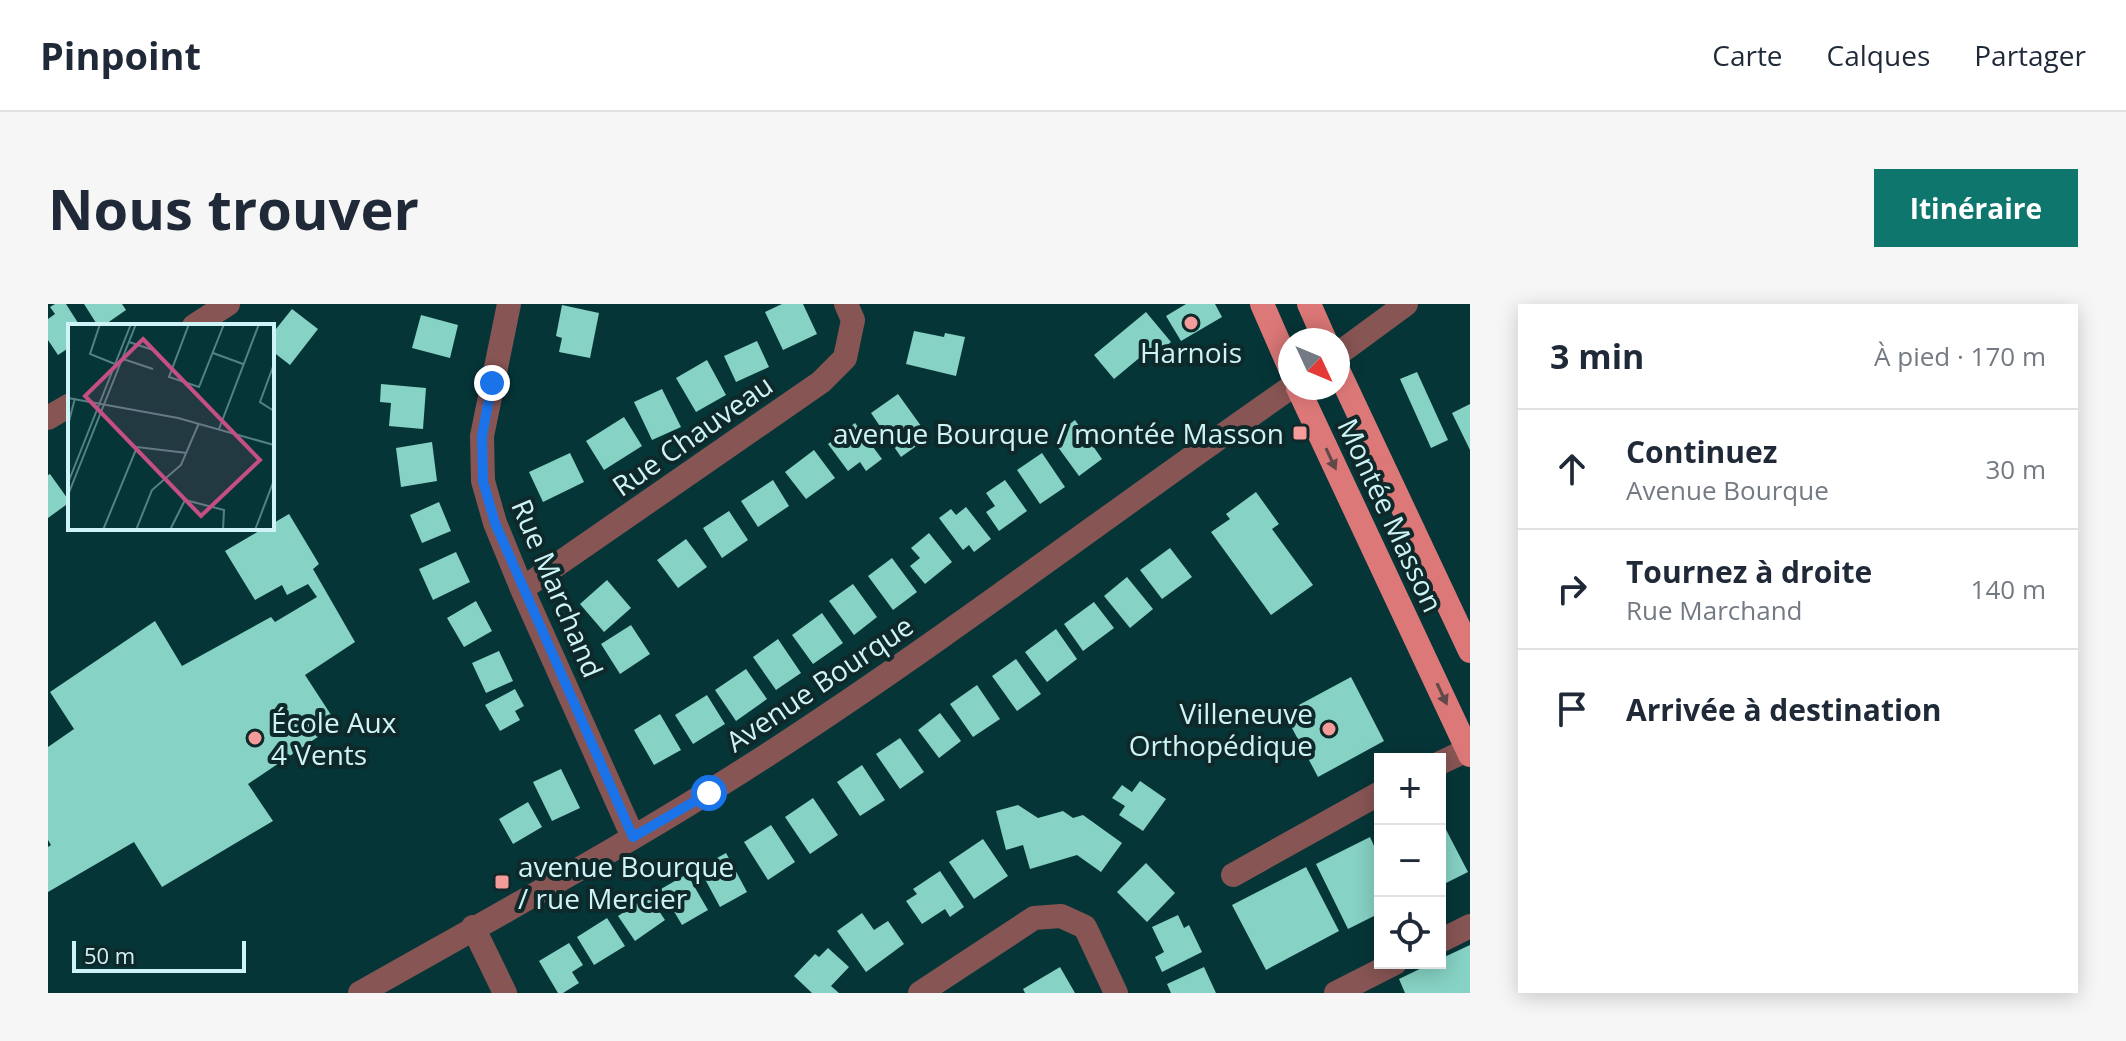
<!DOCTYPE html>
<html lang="fr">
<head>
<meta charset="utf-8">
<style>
  :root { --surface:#fff; --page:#f6f6f7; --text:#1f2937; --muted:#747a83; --line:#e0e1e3; --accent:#0f766e }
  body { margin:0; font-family:"Open Sans",sans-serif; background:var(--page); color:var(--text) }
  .controls { position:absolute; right:24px; bottom:24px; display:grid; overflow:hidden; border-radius:0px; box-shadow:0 4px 20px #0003 }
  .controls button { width:72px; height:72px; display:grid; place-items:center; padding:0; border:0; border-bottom:2px solid var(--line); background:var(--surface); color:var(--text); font:40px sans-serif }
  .compass { position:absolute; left:1230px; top:24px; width:72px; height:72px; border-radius:50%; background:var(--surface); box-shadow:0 4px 20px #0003; rotate:134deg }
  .scale { position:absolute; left:24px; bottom:20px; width:174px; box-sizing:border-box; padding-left:8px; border:4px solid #cef4f7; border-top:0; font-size:22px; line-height:28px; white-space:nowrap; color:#cef4f7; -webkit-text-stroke:6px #0f292a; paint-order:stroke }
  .stop { position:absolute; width:24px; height:24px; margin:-18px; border:6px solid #1a73e8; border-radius:50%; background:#fff }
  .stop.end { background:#1a73e8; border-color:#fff; box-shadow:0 2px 8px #0008 }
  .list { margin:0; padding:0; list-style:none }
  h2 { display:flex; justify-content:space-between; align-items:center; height:104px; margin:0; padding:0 32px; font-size:34px }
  h2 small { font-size:26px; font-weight:400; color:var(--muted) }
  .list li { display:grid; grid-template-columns:52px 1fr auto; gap:24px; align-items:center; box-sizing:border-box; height:120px; padding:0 32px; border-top:2px solid var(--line) }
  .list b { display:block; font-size:30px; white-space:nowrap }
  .list p { margin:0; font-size:26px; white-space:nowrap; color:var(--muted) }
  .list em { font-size:26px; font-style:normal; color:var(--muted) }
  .icon { flex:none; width:44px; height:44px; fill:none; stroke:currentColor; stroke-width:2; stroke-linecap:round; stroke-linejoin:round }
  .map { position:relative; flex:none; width:1422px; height:689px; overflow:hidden; border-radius:0px }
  header { display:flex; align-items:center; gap:48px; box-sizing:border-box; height:112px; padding:0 40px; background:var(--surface); border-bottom:2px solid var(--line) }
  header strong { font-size:38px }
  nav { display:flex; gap:44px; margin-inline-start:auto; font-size:28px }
  .intro { display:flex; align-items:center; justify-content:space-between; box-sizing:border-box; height:192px; padding:0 48px }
  h1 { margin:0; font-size:56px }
  .button { padding:20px 36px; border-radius:0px; background:var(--accent); color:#fff; font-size:28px; font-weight:700 }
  main { display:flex; gap:48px; padding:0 48px }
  aside { flex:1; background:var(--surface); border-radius:0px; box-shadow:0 4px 20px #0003 }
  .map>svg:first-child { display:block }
  .building { fill:#86d2c4 }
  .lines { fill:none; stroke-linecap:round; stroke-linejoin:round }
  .minor { stroke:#875554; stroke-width:24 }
  .major { stroke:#dd7878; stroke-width:24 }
  .oneway { fill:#614949 }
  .route { stroke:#1a73e8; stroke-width:10 }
  .poi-dot { fill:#f59b99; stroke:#0f292a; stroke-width:3 }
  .labels { text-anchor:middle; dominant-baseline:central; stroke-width:8; stroke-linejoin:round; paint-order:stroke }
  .poi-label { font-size:28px; fill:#cef4f7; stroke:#0f292a; text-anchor:end }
  .street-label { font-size:28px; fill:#cef4f7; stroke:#0f292a }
  .inset-road { fill:none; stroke:#568184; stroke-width:2 }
  .view { fill:#c54f82; fill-opacity:0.15; stroke:#c54f82; stroke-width:4 }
  .inset-edge { fill:none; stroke:#cef4f7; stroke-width:4 }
</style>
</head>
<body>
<header>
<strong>Pinpoint</strong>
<nav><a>Carte</a><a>Calques</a><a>Partager</a></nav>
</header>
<div class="intro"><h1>Nous trouver</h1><a class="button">Itinéraire</a></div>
<main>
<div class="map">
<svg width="1422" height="689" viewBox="0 0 1422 689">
  <rect width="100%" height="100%" fill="#063538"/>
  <path class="building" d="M7,0H18L32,22H22V43L10,51L0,36V15L7,10L2,3Z
    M36,0H74L78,6L55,22H50Z
    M734,0H755L769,30L735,46L717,8Z
    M1138,0H1167L1174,13L1133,37L1118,12Z
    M514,1L551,9L542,54L511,48L514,34L508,32Z
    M244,5L270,25L242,61L224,47V30Z
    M1098,8L1123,38L1107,51L1102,45L1066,75L1046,51Z
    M373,11L410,21L402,54L364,44Z
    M866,27L896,33L897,29L917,33L908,72L858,60Z
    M709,37L721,63L688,78L676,52Z
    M659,56L678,91L648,108L628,74Z
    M1369,68L1400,136L1383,144L1352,75Z
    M333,80L378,84L375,125L341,122L343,99L332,98Z
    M614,85L633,123L604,136L586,98Z
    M850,90L881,133L853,153L823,109Z
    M1422,100V146L1404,109Z
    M576,113L594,142L556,166L538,137Z
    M1027,116L1054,155L1031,172L1007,139L1019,131L1015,125Z
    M807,119L834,155L818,167L812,158L800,167L780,140Z
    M384,138L389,177L353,183L348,144Z
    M766,146L787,174L758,195L737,168Z
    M522,149L536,178L495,198L481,168Z
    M994,149L1017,183L992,200L969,166Z
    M2,170L22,198L0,214V171Z
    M725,176L741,202L710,223L693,197Z
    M957,176L979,207L951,227L938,208L947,202L938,189Z
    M1208,188L1231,220L1224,225L1265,281L1223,311L1163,228L1182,215L1178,210Z
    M391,198L403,227L374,239L362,211Z
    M918,203L943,235L926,248L921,241L915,246L891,214L903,205L908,211Z
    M681,207L700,236L674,254L655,224Z
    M241,210L271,260L265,265L307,338L257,371L289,420L200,480L225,517L114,583L86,538L0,588V543L3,541L0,536V443L26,425L2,388L107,317L134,362L223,313L227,318L269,293L260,280L239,291L234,281L207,296L177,247L216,224H224V220Z
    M881,229L904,258L877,280L862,262L872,254L863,244Z
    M638,235L659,263L630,284L609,256Z
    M1122,244L1144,273L1114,295L1092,266Z
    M408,248L422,278L385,296L371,265Z
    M844,254L869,288L845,306L820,272Z
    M1079,273L1105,305L1082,324L1056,292Z
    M559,276L583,304L556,328L532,300Z
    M805,280L829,313L806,331L781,297Z
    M428,297L444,327L416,343L399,314Z
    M1046,298L1066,324L1035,347L1016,320Z
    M774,309L795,339L765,360L744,331Z
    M583,321L602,350L572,370L553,340Z
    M1008,325L1029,355L999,378L977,348Z
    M730,335L753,369L728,386L705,353Z
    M451,347L465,377L438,389L424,359Z
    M968,355L993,390L969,407L944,372Z
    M698,365L719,395L688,417L667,386Z
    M1303,373L1336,437L1270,473L1236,409Z
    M929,381L952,415L925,433L902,400Z
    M467,385L476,402L467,407L472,416L452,427L437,401Z
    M659,391L677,420L645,440L627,411Z
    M892,409L913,437L891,454L870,426Z
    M612,410L633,446L606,461L586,426Z
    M852,434L876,468L852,485L828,450Z
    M814,461L837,496L812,512L789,478Z
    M513,465L532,504L504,517L485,478Z
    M1092,477L1118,495L1095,527L1071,511L1077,502L1064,494L1074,481L1084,488Z
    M765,494L790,531L762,550L737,513Z
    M480,498L494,523L465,540L451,515Z
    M970,501L990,514L1015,507L1025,514L1035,511L1074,539L1053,568L1029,551L982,565L975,541L958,546L948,507Z
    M1392,514L1420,568L1392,582Z
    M723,521L747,558L720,576L696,538Z
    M1322,533L1332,555V609L1300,625L1268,560Z
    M935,535L960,572L926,595L901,558Z
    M678,549L699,588L672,603L651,564Z
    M1098,559L1127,589L1099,618L1069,588Z
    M1258,563L1291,627L1218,666L1184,601Z
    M892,567L916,603L902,613L897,605L874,620L858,597L869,590L865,585Z
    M639,570L660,606L634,621L613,585Z
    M601,592L617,616L587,637L570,612Z
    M814,609L826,626L840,617L856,640L818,668L789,627Z
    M1130,611L1136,624L1141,621L1154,648L1114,668L1107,653L1116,648L1104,623Z
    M559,614L577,642L546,661L529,633Z
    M521,639L535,661L524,668L531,679L515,689H510L491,657Z
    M1422,641V689H1357L1351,675L1384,659H1392V655Z
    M780,644L801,663L783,682L791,689H764L746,672L767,650L771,653Z
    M1012,663L1027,689H977L975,685Z
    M1156,663L1168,689H1123L1119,680Z"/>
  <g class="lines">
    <path class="minor" d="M461,0L434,132L435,177L447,219L474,285L585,533
      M146,22L180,0
      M1290,50L1358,0
      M0,114L22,101
      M474,285L773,78L797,54L805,16L798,0
      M1392,459L1419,446
      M1185,571L1332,489
      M425,623L457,689
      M1392,637L1422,622
      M312,689C455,608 601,529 739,438C910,326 1073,201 1242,84
      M872,689L986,614L1013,612L1037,623L1068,689
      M1288,689L1347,659"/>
    <path class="major" d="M1214,0L1242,64
      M1261,0L1277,36
      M1290,66L1422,347
      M1250,84L1422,451"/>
  </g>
  <defs><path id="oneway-solid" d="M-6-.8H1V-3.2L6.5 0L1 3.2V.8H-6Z" transform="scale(2)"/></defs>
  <g class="oneway">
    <use href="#oneway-solid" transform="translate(1283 155) rotate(65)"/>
    <use href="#oneway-solid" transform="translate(1394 390) rotate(65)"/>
  </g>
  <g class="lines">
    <path class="route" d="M444,79L434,132L435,177L447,219L585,533L661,489"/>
  </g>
  <g class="poi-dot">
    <circle cx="1143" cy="19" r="8"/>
    <rect x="1244" y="121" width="16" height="16" rx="4"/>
    <circle cx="1281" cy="425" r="8"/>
    <circle cx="207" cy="434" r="8"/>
    <rect x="446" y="570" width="16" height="16" rx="4"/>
  </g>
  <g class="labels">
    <g class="poi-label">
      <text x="1143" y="48" text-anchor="middle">Harnois</text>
      <text x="1236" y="129">avenue Bourque / montée Masson</text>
      <text x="1265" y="409">Villeneuve<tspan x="1265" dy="32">Orthopédique</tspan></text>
      <text x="223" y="418" text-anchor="start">École Aux<tspan x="223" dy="32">4 Vents</tspan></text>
      <text x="470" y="562" text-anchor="start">avenue Bourque<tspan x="470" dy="32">/ rue Mercier</tspan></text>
    </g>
    <g class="street-label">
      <text transform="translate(644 131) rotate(-35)">Rue Chauveau</text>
      <text transform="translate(1343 211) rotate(65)">Montée Masson</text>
      <text transform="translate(510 284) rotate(67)">Rue Marchand</text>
      <text transform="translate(771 379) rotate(-34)">Avenue Bourque</text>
    </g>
  </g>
  <g transform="translate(20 20)">
    <rect width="206" height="206" fill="#063538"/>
    <path class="inset-road" d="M32,0L22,30L47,40M121,0L101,53L131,63L156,0M61,18L88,27M145,29L175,40M55,35L85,45M206,40L192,78L206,87M0,74L110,94L206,121M0,101L7,74M151,105L191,0M0,159L63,0M0,171L68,0M35,206L69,123L119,129M68,206L84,166L113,141L131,99M102,206L117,176L156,186L155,206M187,206L206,156"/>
    <path class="view" d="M75,15L192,136L133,192L17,72Z"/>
    <rect width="206" height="206" class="inset-edge"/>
  </g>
</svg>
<div class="controls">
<button>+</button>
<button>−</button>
<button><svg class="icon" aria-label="locate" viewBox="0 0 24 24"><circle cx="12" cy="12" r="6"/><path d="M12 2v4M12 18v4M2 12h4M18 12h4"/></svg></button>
</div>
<svg class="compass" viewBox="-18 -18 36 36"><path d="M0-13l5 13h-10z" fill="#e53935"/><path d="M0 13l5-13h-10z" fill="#747a83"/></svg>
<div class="scale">50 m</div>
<div class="stop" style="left:661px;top:489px"></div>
<div class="stop end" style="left:444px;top:79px"></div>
</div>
<aside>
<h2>3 min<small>À pied · 170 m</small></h2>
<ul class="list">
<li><svg class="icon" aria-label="ahead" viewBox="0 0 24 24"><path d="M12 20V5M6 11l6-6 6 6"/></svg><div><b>Continuez</b><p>Avenue Bourque</p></div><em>30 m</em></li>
<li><svg class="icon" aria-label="right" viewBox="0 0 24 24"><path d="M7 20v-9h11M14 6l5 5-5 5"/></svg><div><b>Tournez à droite</b><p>Rue Marchand</p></div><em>140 m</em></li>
<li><svg class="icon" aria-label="arrive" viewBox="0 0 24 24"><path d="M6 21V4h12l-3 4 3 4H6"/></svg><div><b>Arrivée à destination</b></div></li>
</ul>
</aside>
</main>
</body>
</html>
